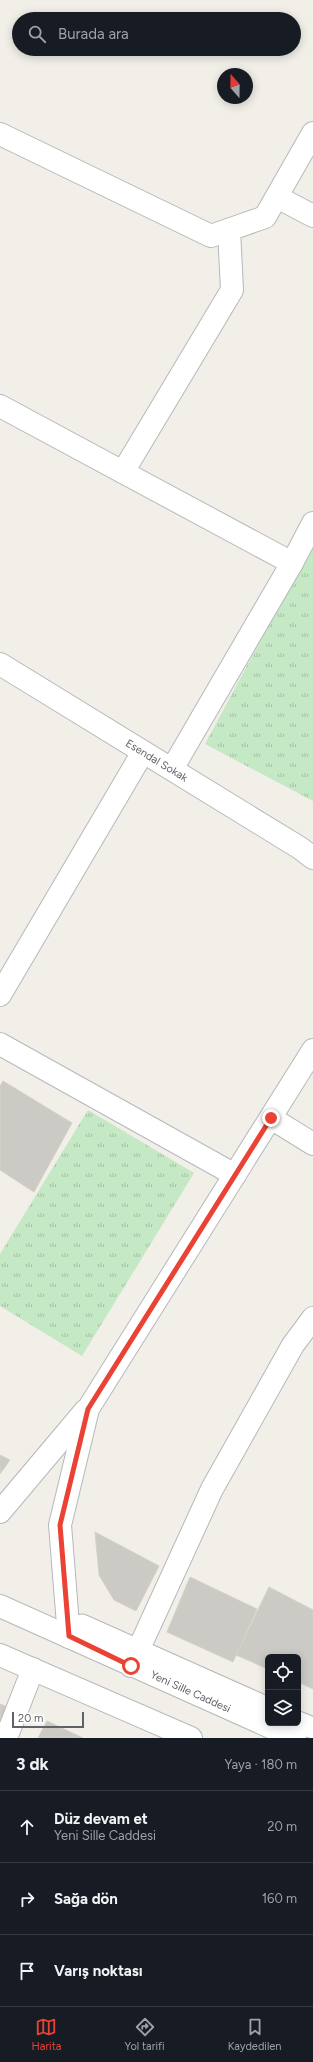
<!DOCTYPE html>
<html lang="tr">
<head>
<meta charset="utf-8">
<style>
  :root { --surface:#171b24; --page:#242831; --text:#f1f3f6; --muted:#9ea1a6; --line:#363941; --accent:#ea4335 }
  body { margin:0; font-family:Figtree,sans-serif; background:var(--page); color:var(--text) }
  .controls { position:absolute; right:12px; bottom:12px; display:grid; overflow:hidden; border-radius:6px; box-shadow:0 2px 10px #0003 }
  .controls button { width:36px; height:36px; display:grid; place-items:center; padding:0; border:0; border-bottom:1px solid var(--line); background:var(--surface); color:var(--text); font:20px sans-serif }
  .compass { position:absolute; left:217px; top:68px; width:36px; height:36px; border-radius:50%; background:var(--surface); box-shadow:0 2px 10px #0003; rotate:340deg }
  .scale { position:absolute; left:12px; bottom:10px; width:72px; box-sizing:border-box; padding-left:4px; border:2px solid #5f6368; border-top:0; font-size:11px; line-height:14px; white-space:nowrap; color:#5f6368; -webkit-text-stroke:3px #fff; paint-order:stroke }
  .stop { position:absolute; width:12px; height:12px; margin:-9px; border:3px solid #ea4335; border-radius:50%; background:#fff }
  .stop.end { background:#ea4335; border-color:#fff; box-shadow:0 1px 4px #0008 }
  .list { margin:0; padding:0; list-style:none }
  h2 { display:flex; justify-content:space-between; align-items:center; height:52px; margin:0; padding:0 16px; font-size:17px }
  h2 small { font-size:13px; font-weight:400; color:var(--muted) }
  .list li { display:grid; grid-template-columns:26px 1fr auto; gap:12px; align-items:center; box-sizing:border-box; height:72px; padding:0 16px; border-top:1px solid var(--line) }
  .list b { display:block; font-size:15px; white-space:nowrap }
  .list p { margin:0; font-size:13px; white-space:nowrap; color:var(--muted) }
  .list em { font-size:13px; font-style:normal; color:var(--muted) }
  .icon { flex:none; width:22px; height:22px; fill:none; stroke:currentColor; stroke-width:2; stroke-linecap:round; stroke-linejoin:round }
  .map { position:relative; flex:none; width:313px; height:1738px; overflow:hidden }
  .search { position:absolute; background:var(--surface); box-shadow:0 2px 10px #0003; left:12px; right:12px; top:12px; height:44px; display:flex; align-items:center; gap:10px; box-sizing:border-box; padding:0 14px; border-radius:22px; color:var(--muted); font-size:15px }
  .sheet { height:268px; background:var(--surface) }
  nav { display:flex; justify-content:space-around; align-items:center; box-sizing:border-box; height:56px; border-top:1px solid var(--line); background:var(--surface); font-size:11px; color:var(--muted) }
  nav a { display:grid; justify-items:center; gap:2px }
  nav .on { color:var(--accent) }
  .map>svg:first-child { display:block }
  .grass { fill:url(#grass-tufts) }
  .building { fill:#cccac5; stroke:#d6d1c6 }
  .lines { fill:none; stroke-linecap:round; stroke-linejoin:round }
  .pedestrian-casing { stroke:#b5b8bc; stroke-width:23 }
  .minor-casing { stroke:#b5b8bc; stroke-width:24 }
  .secondary-casing { stroke:#b6babf; stroke-width:24 }
  .pedestrian { stroke:#fff; stroke-width:21 }
  .minor { stroke:#fff; stroke-width:22 }
  .secondary { stroke:#fff; stroke-width:22 }
  .route { stroke:#ea4335; stroke-width:5 }
  .labels { text-anchor:middle; dominant-baseline:central; stroke-width:3; stroke-linejoin:round; paint-order:stroke }
  .street-label { font-size:11px; fill:#5f6368; stroke:#fff }
</style>
</head>
<body>
<div class="map">
<svg width="313" height="1738" viewBox="0 0 313 1738">
  <defs>
    <pattern id="grass-tufts" width="24" height="20" patternUnits="userSpaceOnUse"><rect width="24" height="20" fill="#c5e8c5"/><path d="M3 7l-1-3M5 7V3M7 7l1-3M15 17l-1-3M17 17v-4M19 17l1-3" fill="none" stroke="#a3c0a4"/></pattern>
  </defs>
  <rect width="100%" height="100%" fill="#f1efe8"/>
  <path class="grass" d="M313,543V801L205,744Z
    M88,1110L194,1173L82,1356L0,1306V1254Z"/>
  <path class="building" d="M3,1081L72,1123L34,1192L0,1170V1086Z
    M0,1455L10,1460L0,1474Z
    M95,1532L159,1566L136,1611L114,1600L99,1575Z
    M190,1577L257,1609L233,1662L167,1632Z
    M269,1587L313,1610V1689L298,1682V1657H268V1669L236,1655Z
    M0,1704L8,1707L0,1724Z
    M47,1721L83,1738H38Z"/>
  <g class="lines">
    <defs>
      <path id="pedestrian" d="M82,1625L268,1708
        M298,1722L313,1728"/>
      <g id="minor">
        <path d="M0,134L211,236L265,217L313,133"/>
        <path d="M277,197L313,216"/>
        <path d="M0,406L292,563"/>
        <path d="M123,472L232,290L229,230"/>
        <path id="s1" d="M0,664L300,848L313,858"/>
        <path d="M172,769L292,563L313,523"/>
        <path d="M0,995L143,752"/>
        <path d="M0,1044L235,1175"/>
        <path d="M271,1118L313,1144"/>
        <path d="M0,1512L85,1411"/>
        <path d="M69,1637L60,1525L88,1409L313,1050"/>
        <path d="M131,1666L212,1489L293,1345L313,1318"/>
        <path d="M6,1738L33,1669"/>
      </g>
      <g id="secondary">
        <path id="s2" d="M0,1606L295,1738"/>
        <path d="M0,1655L191,1738"/>
      </g>
    </defs>
    <use href="#pedestrian" class="pedestrian-casing"/>
    <use href="#minor" class="minor-casing"/>
    <use href="#secondary" class="secondary-casing"/>
    <use href="#pedestrian" class="pedestrian"/>
    <use href="#minor" class="minor"/>
    <use href="#secondary" class="secondary"/>
  </g>
  <g class="lines">
    <path class="route" d="M131,1666L69,1636L60,1525L88,1409L271,1118"/>
  </g>
  <g class="labels">
    <g class="street-label">
      <text stroke="none"><textPath href="#s1" startOffset="184">Esendal Sokak</textPath></text>
      <text stroke="none"><textPath href="#s2" startOffset="209">Yeni Sille Caddesi</textPath></text>
    </g>
  </g>
</svg>
<div class="controls">
<button><svg class="icon" aria-label="locate" viewBox="0 0 24 24"><circle cx="12" cy="12" r="6"/><path d="M12 2v4M12 18v4M2 12h4M18 12h4"/></svg></button>
<button><svg class="icon" aria-label="layers" viewBox="0 0 24 24"><path d="M12 4l9 5-9 5-9-5zM3 14l9 5 9-5"/></svg></button>
</div>
<svg class="compass" viewBox="-18 -18 36 36"><path d="M0-13l5 13h-10z" fill="#e53935"/><path d="M0 13l5-13h-10z" fill="#9ea1a6"/></svg>
<div class="scale">20 m</div>
<div class="stop" style="left:131px;top:1666px"></div>
<div class="stop end" style="left:271px;top:1118px"></div>
<div class="search"><svg class="icon" aria-label="search" viewBox="0 0 24 24"><circle cx="10" cy="10" r="6"/><path d="M15 15l6 6"/></svg>Burada ara</div>
</div>
<section class="sheet">
<h2>3 dk<small>Yaya · 180 m</small></h2>
<ul class="list">
<li><svg class="icon" aria-label="ahead" viewBox="0 0 24 24"><path d="M12 20V5M6 11l6-6 6 6"/></svg><div><b>Düz devam et</b><p>Yeni Sille Caddesi</p></div><em>20 m</em></li>
<li><svg class="icon" aria-label="right" viewBox="0 0 24 24"><path d="M7 20v-9h11M14 6l5 5-5 5"/></svg><div><b>Sağa dön</b></div><em>160 m</em></li>
<li><svg class="icon" aria-label="arrive" viewBox="0 0 24 24"><path d="M6 21V4h12l-3 4 3 4H6"/></svg><div><b>Varış noktası</b></div></li>
</ul>
</section>
<nav>
<a class="on"><svg class="icon" aria-label="map" viewBox="0 0 24 24"><path d="M3 6l6-2 6 2 6-2v14l-6 2-6-2-6 2zM9 4v14M15 6v14"/></svg>Harita</a>
<a><svg class="icon" aria-label="directions" viewBox="0 0 24 24"><path d="M12 3l9 9-9 9-9-9zM9 14v-3h6M13 9l2 2-2 2"/></svg>Yol tarifi</a>
<a><svg class="icon" aria-label="saved" viewBox="0 0 24 24"><path d="M7 4h10v16l-5-4-5 4z"/></svg>Kaydedilen</a>
</nav>
</body>
</html>
